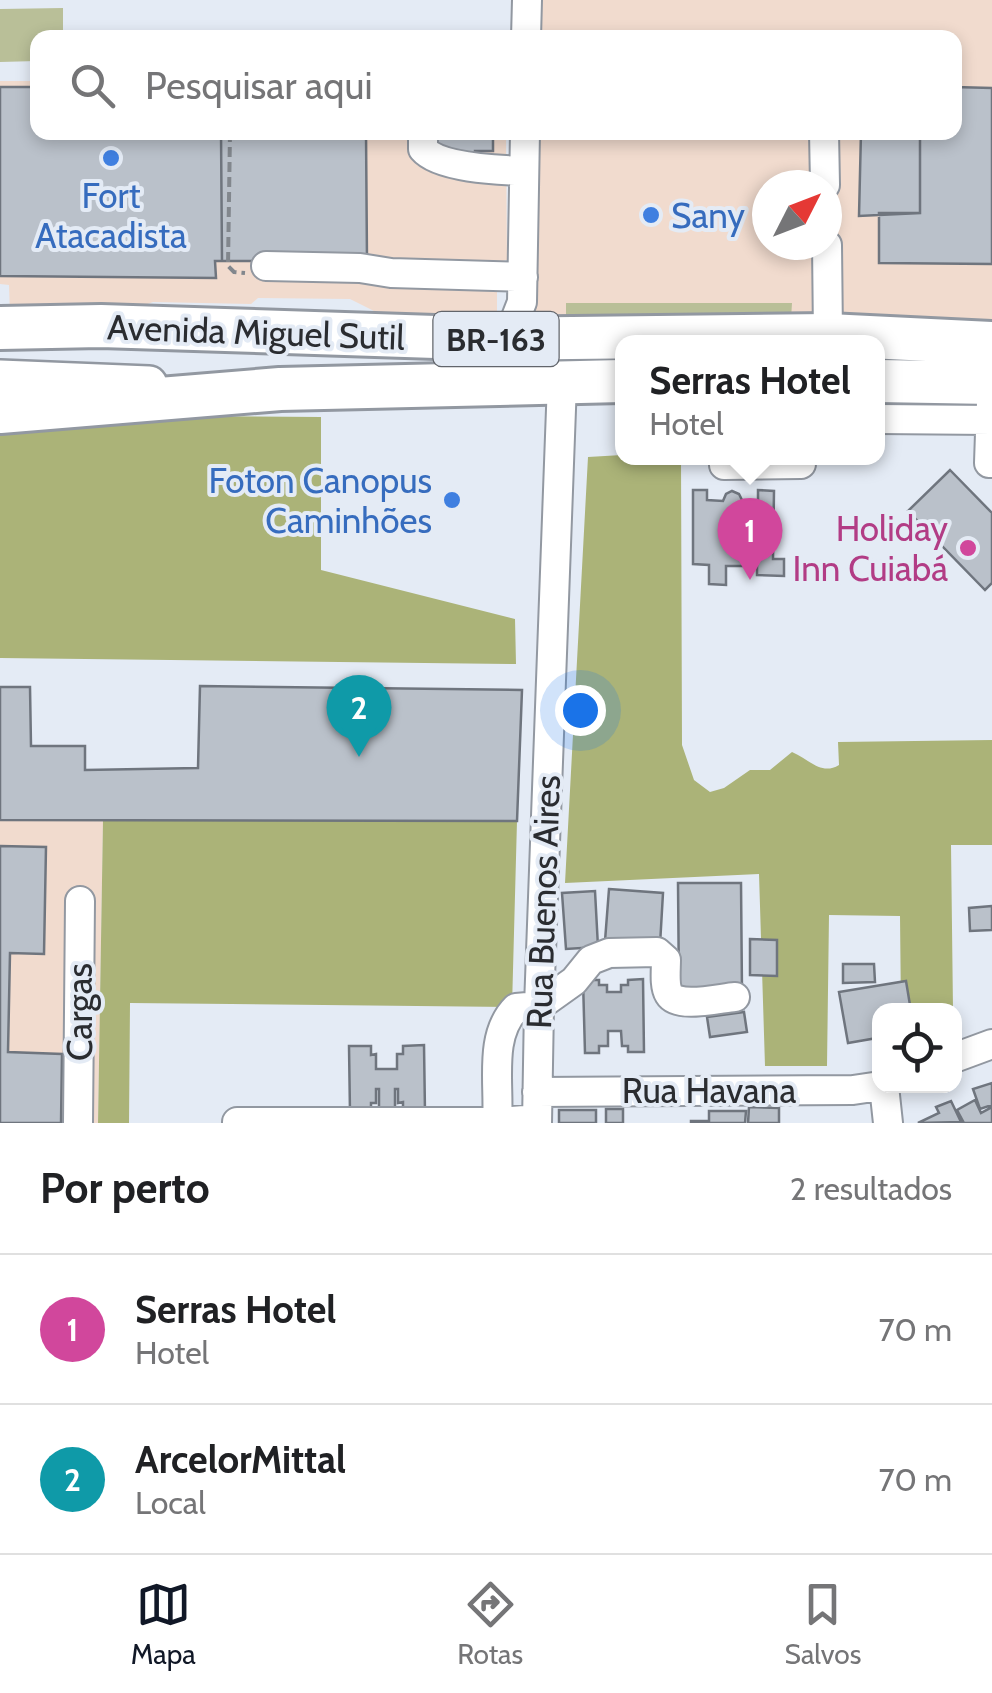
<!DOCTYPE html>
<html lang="pt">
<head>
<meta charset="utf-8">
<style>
  :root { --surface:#fff; --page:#f2f2f2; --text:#202124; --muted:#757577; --line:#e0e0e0; --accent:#111827 }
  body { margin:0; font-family:Cabin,sans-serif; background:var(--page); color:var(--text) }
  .controls { position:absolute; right:30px; bottom:30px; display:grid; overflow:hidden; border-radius:20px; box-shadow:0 5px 15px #0003 }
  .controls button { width:90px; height:90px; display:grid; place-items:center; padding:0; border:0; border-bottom:2px solid var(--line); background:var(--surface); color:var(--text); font:50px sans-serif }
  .compass { position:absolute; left:752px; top:170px; width:90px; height:90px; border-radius:50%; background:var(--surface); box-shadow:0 5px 15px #0003; rotate:48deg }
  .you { position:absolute; left:580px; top:710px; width:35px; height:35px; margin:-25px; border:8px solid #fff; border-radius:50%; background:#1a73e8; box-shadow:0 0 0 15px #1a73e833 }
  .badge { display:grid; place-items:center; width:65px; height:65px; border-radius:50%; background:var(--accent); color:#fff; font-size:32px; font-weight:700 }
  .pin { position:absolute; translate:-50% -82px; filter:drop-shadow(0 2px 5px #0008) }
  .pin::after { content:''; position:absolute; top:52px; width:35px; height:30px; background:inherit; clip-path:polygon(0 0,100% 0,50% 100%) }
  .popup { position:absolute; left:615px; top:335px; width:270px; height:130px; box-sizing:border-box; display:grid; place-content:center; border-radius:20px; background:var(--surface); filter:drop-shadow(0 2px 8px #0005); font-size:32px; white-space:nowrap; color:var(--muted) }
  .popup b { font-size:38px; color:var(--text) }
  .popup::after { content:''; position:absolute; left:50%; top:100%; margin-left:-20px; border:20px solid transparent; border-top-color:var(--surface) }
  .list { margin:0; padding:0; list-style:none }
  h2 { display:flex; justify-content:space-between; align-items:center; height:130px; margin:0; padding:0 40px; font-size:42px }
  h2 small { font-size:32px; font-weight:400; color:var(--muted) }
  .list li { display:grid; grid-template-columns:65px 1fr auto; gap:30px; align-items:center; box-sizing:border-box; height:150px; padding:0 40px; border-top:2px solid var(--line) }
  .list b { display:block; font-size:38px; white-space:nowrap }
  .list p { margin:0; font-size:32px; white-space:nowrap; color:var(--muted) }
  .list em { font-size:32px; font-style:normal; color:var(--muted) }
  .icon { flex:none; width:55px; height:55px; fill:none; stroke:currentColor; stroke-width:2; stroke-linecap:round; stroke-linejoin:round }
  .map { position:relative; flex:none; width:992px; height:1123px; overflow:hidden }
  .search { position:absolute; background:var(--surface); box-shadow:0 5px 15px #0003; left:30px; right:30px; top:30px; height:110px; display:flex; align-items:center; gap:25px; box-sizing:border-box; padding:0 35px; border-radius:20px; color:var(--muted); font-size:38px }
  .sheet { height:430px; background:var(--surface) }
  nav { display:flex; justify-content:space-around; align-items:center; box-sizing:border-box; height:140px; border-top:2px solid var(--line); background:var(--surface); font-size:28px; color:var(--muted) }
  nav a { display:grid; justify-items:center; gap:5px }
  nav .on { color:var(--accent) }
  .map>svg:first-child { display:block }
  .commercial { fill:#f1dbce; fill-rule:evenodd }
  .green { fill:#b9bf98 }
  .forest { fill:#abb378 }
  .building { fill:#bac1ca; stroke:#6f757e; stroke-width:2.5 }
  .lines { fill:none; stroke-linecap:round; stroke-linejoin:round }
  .minor-casing { stroke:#9298a1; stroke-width:32 }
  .major-casing { stroke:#9298a1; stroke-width:40 }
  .highway-casing { stroke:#9298a1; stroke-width:48 }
  .path { stroke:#82878d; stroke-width:4; stroke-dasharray:10 5; stroke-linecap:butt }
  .minor { stroke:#fff; stroke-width:28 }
  .major { stroke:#fff; stroke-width:35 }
  .highway { stroke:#fff; stroke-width:42 }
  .shop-dot { fill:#3f7fe0; stroke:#e4ebf5; stroke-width:4 }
  .hotel-dot { fill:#d1479c; stroke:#e4ebf5; stroke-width:4 }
  .labels { text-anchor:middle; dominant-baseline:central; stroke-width:8; stroke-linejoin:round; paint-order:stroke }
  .shield { fill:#e4ebf5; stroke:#62656b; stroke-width:2.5 }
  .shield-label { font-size:32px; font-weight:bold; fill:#2a2c30 }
  .shop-label { font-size:35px; fill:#366cbe; stroke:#e4ebf5 }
  .street-label { font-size:35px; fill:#2a2c30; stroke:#e4ebf5 }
  .hotel-label { font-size:35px; fill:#b23c85; stroke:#e4ebf5; text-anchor:end }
</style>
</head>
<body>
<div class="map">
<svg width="992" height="1123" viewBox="0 0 992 1123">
  <rect width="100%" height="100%" fill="#e4ebf5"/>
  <path class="commercial" d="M532,0H992V339L530,336L533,133L954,132V38L533,37ZM767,185H827V245H767Z
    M0,81H37L38,132L506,133L507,260L497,262V315L491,319L447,322L428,315L376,312L350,299L258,298L251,304L153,302L111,317L10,315L9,285L0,284Z
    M0,819L103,820L98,1123H0Z"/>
  <path class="green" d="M63,8V37L38,38L37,61L0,62V9Z
    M566,303H792L791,319L566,323Z"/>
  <path class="forest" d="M161,416L321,417V570L515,619L516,664L0,658V427Z
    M622,455V458H681L682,745L694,780L710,792L724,788L750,770H770L792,752C809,759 821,776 839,765L838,742L992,740V845H951L953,1010H901L900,916L829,915L827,1066H765L759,874L565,883L588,457Z
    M103,820L517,821L512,1007L130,1003L129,1123H98Z"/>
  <path class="building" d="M0,87H38V132H221L222,261H215L216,278L0,276Z
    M954,87L992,88V264L879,263V213H920V132H954Z
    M221,132H366L367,261H222Z
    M430,132H493V151H475V159L437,157Z
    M861,132H920V213L859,216Z
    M950,470L992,513V583L985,590L908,511Z
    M693,490H707V500L723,501L726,494L732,491L739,494L742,500L758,501V490L774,491L773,559H784V576L757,575V566H726V585L709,584V565L693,564Z
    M200,686L522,690L517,821L0,820V687H30L31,746H85V770L198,768Z
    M0,846L46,847L44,954L10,953L8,1052L62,1054L61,1123H0Z
    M678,883H741L742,992H679Z
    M609,889L663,893L660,945L605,941Z
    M595,891L598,947L566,949L562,893Z
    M992,906V930L970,931L969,908Z
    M750,939L777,940V976L750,975Z
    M843,964H874L875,982L843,983Z
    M643,979L644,1052H628V1046H622L621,1031H608V1046H599V1053H585L583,980H599V985H607V992H621V985H628V980Z
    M906,981L911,1011H880V1052L877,1038L848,1043L839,992Z
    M744,1012L747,1032L710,1037L707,1017Z
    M424,1045L425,1113H403V1102L398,1103V1089H395V1109H379V1089H376V1103H371V1113H350L349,1046H371V1055L376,1054V1069H397V1054H403V1046Z
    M992,1083V1105L980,1109L973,1089Z
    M975,1100L981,1113L992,1107V1123H964L957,1110Z
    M951,1101L961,1122L918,1123L939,1113L936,1107Z
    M749,1107L779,1108V1123H748Z
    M606,1109H623V1123H606Z
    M559,1110H596V1123H559Z
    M709,1111H746L745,1123H691V1121H709Z"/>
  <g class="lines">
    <defs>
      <path id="minor" d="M526,38L527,0
        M423,132V149C439,168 499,170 524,171
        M824,132L825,185
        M827,245L828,335
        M266,266L360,268L391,273L523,277
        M496,339L515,320L522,302L525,132
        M991,403L989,463H992
        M878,419L991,420
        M724,465L801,464V458
        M954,1058L992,1044
        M884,1086L888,1123
        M537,1092L853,1090L880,1086
        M537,1119L497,1122C500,1085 488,1036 516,1008L539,1006L574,981L591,960L609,953L657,952L666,960C666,970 664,986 669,994C678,1009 720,998 735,997
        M237,1122H497
        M78,1123L80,901
        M537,1123L539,1006L562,382"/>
      <path id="major" d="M0,378L149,384"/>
      <path id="highway" d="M0,328L101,326L496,339L828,335L992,343
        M878,381L992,383
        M0,412L280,389L622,381"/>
    </defs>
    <use href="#minor" class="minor-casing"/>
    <use href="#major" class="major-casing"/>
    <use href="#highway" class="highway-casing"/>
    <path class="path" d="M230,132L228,266L234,272L245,273"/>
    <use href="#minor" class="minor"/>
    <use href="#major" class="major"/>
    <use href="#highway" class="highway"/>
  </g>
  <g class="shop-dot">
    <circle cx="111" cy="158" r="10"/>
    <circle cx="651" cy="215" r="10"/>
    <circle cx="452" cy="500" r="10"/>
  </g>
  <circle class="hotel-dot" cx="968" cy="548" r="10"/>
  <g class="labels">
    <rect class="shield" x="433.5" y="312" width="125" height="54" rx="8"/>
    <g class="shield-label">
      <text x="496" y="339">BR-163</text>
    </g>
    <g class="shop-label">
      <text x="111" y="195">Fort<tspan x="111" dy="40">Atacadista</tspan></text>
      <text x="671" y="215" text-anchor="start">Sany</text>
      <text x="432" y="480" text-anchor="end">Foton Canopus<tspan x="432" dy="40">Caminhões</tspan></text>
    </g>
    <g class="street-label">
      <text transform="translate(256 332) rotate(2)">Avenida Miguel Sutil</text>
      <text transform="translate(543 902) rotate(-88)">Rua Buenos Aires</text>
      <text transform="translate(79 1012) rotate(-90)">Cargas</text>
      <text x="709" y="1090">Rua Havana</text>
    </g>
    <g class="hotel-label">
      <text x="948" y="528">Holiday<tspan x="948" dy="40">Inn Cuiabá</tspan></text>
    </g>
  </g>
</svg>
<div class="controls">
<button><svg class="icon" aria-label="locate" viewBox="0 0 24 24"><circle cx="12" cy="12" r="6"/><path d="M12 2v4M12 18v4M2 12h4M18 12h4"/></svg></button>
</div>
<svg class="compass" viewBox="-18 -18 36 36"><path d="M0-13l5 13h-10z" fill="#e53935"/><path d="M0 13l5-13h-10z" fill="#757577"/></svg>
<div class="you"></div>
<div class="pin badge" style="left:750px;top:580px;background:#d1479c">1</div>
<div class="popup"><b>Serras Hotel</b>Hotel</div>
<div class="pin badge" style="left:359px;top:757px;background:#0f9aa8">2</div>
<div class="search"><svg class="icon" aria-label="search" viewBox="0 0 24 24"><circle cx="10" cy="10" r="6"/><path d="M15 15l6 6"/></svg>Pesquisar aqui</div>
</div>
<section class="sheet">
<h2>Por perto<small>2 resultados</small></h2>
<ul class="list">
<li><span class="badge" style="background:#d1479c">1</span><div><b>Serras Hotel</b><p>Hotel</p></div><em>70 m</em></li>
<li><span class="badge" style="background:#0f9aa8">2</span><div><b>ArcelorMittal</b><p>Local</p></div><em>70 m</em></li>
</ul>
</section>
<nav>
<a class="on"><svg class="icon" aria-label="map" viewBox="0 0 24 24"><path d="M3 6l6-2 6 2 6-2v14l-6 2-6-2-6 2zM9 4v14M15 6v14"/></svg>Mapa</a>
<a><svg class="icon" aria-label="directions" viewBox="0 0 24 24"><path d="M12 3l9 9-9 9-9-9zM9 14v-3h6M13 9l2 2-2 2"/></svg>Rotas</a>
<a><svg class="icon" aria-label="saved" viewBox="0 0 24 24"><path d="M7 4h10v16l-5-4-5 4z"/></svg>Salvos</a>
</nav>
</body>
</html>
